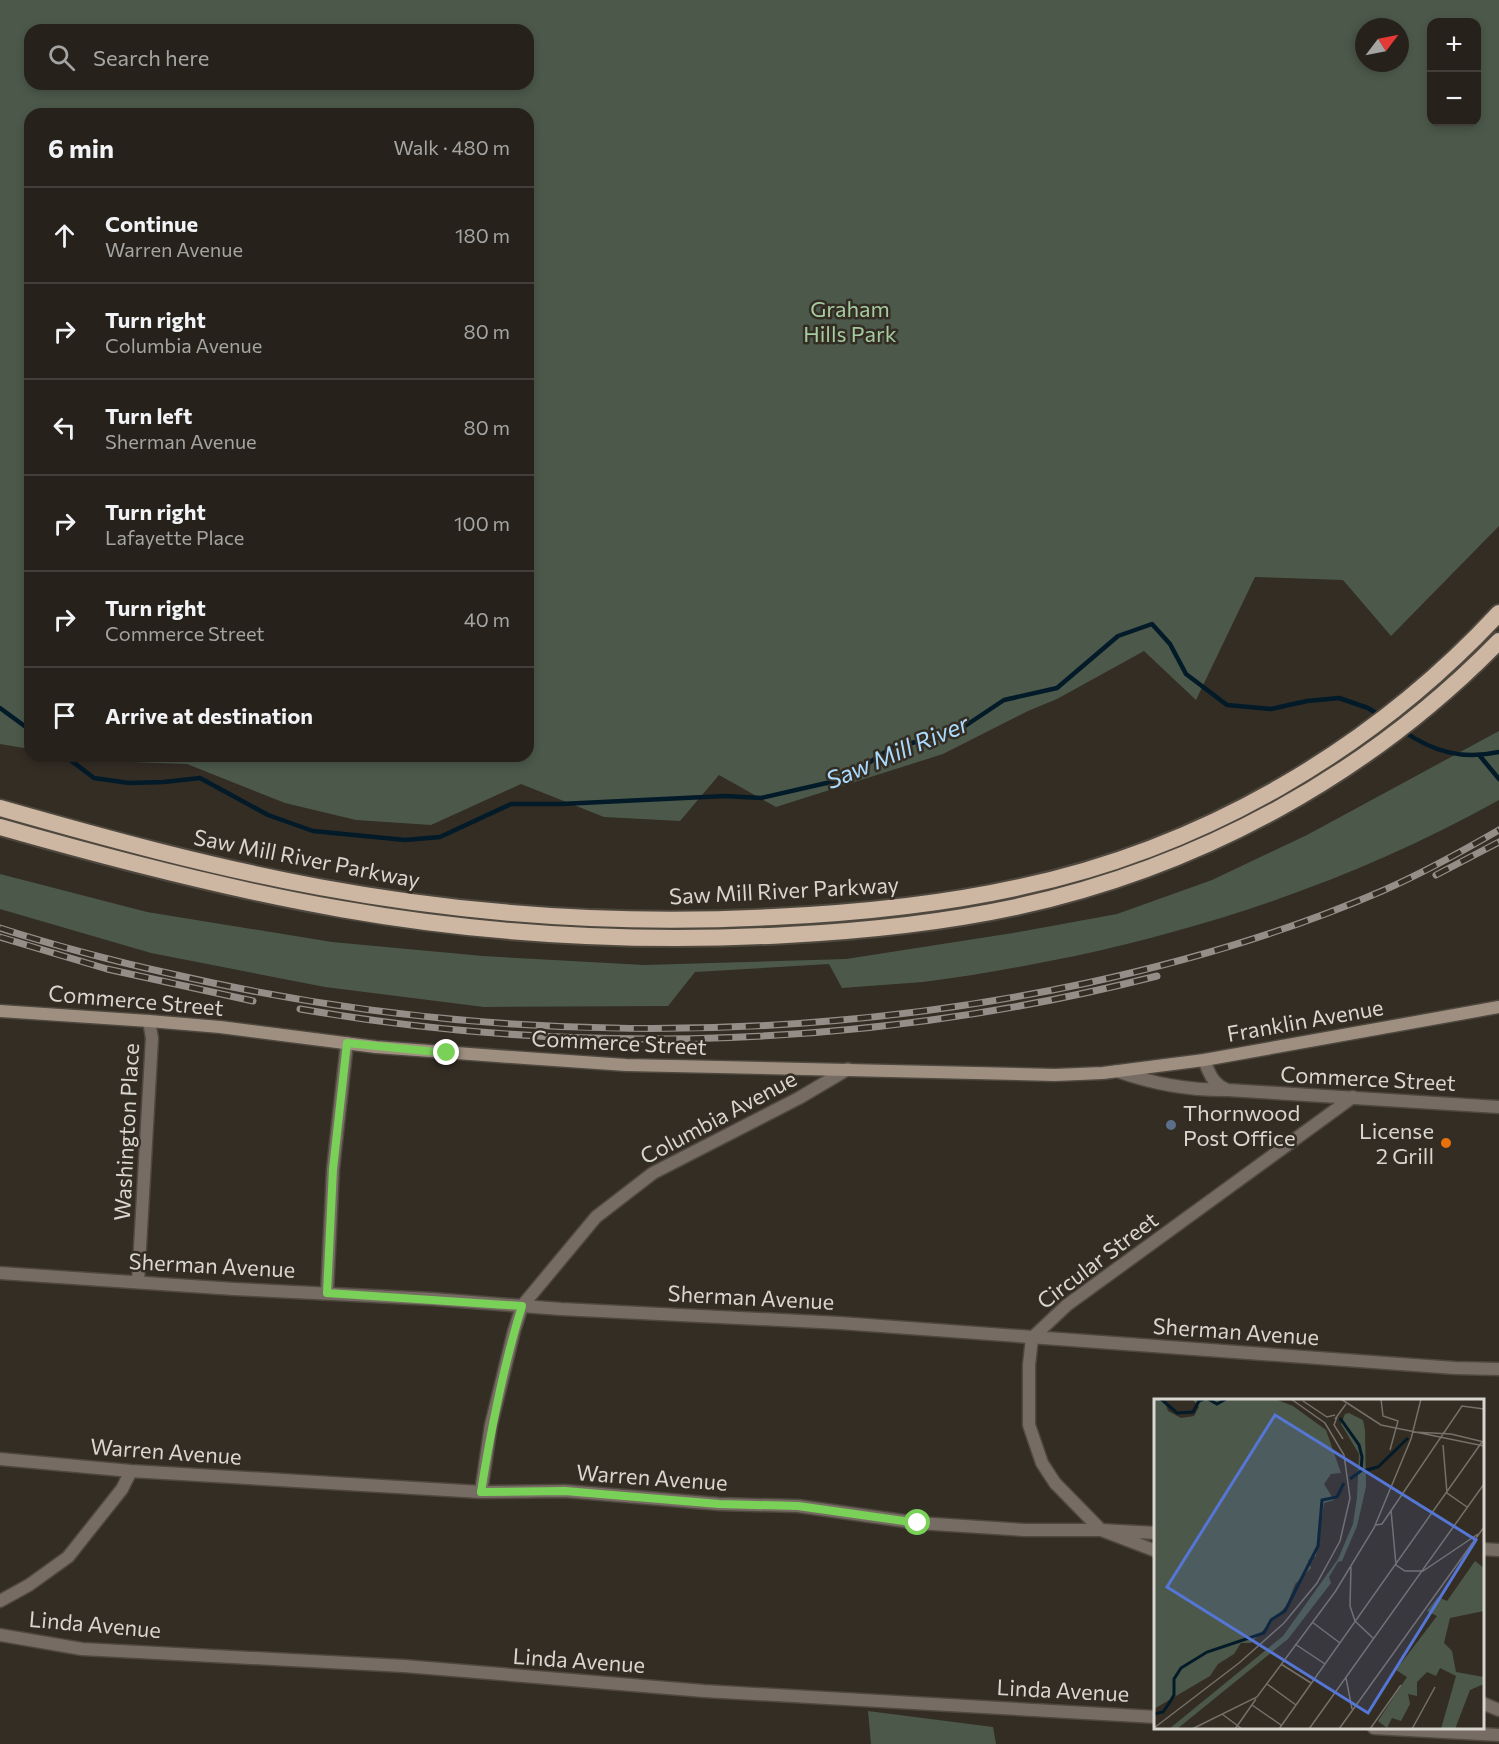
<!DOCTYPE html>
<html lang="en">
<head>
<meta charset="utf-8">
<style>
  :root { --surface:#26221b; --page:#322f28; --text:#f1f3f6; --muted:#a4a4a3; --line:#423f3a }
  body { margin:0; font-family:Commissioner,sans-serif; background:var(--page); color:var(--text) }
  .controls { position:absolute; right:18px; top:18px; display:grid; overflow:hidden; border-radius:12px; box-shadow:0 3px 9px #0003 }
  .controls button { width:54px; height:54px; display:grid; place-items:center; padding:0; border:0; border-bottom:2px solid var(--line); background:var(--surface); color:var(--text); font:30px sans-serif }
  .compass { position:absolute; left:1355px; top:18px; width:54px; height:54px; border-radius:50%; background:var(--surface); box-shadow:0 3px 9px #0003; rotate:58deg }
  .stop { position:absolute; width:18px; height:18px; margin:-14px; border:4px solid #79d158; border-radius:50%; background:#fff }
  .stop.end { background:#79d158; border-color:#fff; box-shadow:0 2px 6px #0008 }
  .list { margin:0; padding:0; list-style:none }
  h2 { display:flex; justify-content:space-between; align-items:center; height:78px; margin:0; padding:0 24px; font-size:26px }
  h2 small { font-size:20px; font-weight:400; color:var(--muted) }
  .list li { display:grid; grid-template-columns:39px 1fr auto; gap:18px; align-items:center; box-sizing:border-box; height:96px; padding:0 24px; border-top:2px solid var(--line) }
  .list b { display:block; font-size:22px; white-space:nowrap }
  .list p { margin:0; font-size:20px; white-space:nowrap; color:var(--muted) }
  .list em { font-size:20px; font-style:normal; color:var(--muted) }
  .icon { flex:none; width:33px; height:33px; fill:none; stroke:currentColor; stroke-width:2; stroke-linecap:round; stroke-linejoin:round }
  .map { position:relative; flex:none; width:1499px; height:1744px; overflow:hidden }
  .search { position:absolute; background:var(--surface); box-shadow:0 3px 9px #0003; left:24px; top:24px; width:510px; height:66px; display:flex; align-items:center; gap:15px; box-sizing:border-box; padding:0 21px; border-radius:18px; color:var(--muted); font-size:22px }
  .panel { position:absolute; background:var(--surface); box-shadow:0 3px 9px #0003; left:24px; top:108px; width:510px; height:654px; border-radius:18px }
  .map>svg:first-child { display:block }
  .green { fill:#4c594a; fill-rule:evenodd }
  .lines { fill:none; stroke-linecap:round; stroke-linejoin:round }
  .stream { stroke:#031a29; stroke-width:4.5 }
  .minor-casing { stroke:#4e483f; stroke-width:15 }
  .secondary-casing { stroke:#4e483f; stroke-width:15 }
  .trunk-casing { stroke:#4e483f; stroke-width:20 }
  .minor { stroke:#776c63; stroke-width:12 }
  .secondary { stroke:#9f8f81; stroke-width:12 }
  .trunk { stroke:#cdb6a2; stroke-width:16 }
  .rail-casing { stroke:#938e87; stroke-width:7 }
  .rail { stroke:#332d24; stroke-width:4.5; stroke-dasharray:14; stroke-linecap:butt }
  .route { stroke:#79d158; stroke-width:8 }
  .service-dot { fill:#5c6f8a; stroke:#332d24; stroke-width:2 }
  .food-dot { fill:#e8710a; stroke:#332d24; stroke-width:2 }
  .labels { text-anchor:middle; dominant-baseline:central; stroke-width:5; stroke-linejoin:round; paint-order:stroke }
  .park-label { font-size:22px; fill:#a5cba0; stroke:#332d24 }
  .street-label { font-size:22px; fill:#d9d5cf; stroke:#332d24 }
  .poi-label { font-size:22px; fill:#d9d5cf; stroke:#332d24; text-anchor:start }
  .water-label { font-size:24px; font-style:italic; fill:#aadbff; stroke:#332d24 }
  .inset-river { fill:none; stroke:#031a29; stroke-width:3 }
  .inset-road { fill:none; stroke:#757068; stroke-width:1.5 }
  .view { fill:#5576d5; fill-opacity:0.15; stroke:#5576d5; stroke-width:3 }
  .inset-edge { fill:none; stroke:#d9d5cf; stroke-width:3 }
</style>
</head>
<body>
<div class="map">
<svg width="1499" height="1744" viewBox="0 0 1499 1744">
  <rect width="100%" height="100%" fill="#332d24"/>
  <path class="green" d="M0,0H1499V526L1391,636L1343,580L1255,577L1196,700L1144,651L1057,699L1028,711L943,754L776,807L719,775L680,821L604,817L521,784L431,825L356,820L285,803L187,764L102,761L72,756H528V114H30V749L0,744ZM1476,22V122H1432V22ZM1364,27H1400V63H1364ZM30,30H528V84H30Z
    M1499,731V800C1367,874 1223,924 1075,956C1025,966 974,976 923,982C896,984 869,986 842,988L829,964L695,972L668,1006L484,1007L325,987L151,953L0,909V874L147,912L332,942L483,956L644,965L846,959L1013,933L1117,914L1212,880L1307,835Z
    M868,1711L993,1727L996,1744H871Z"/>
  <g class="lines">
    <path class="stream" d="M0,708L30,730
      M1403,731C1434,752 1462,760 1499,752
      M65,756L94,778L129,783L164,782L200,778L268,815L313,831L405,840L440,837L511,804H561L725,796L761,798L844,779L893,747L953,734L1004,700L1057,688L1118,636L1152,624L1170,644L1186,674L1227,705L1271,709L1307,701L1339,698L1368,708L1396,726
      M1480,756L1499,779"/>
    <defs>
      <path id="minor" d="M1204,1060C1209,1073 1213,1085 1228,1090L1499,1107
        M1117,1071C1153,1084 1187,1090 1225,1090
        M0,1273L234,1289L433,1299L561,1309L840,1323L1455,1368L1499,1369
        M138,1282L152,1038L149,1021
        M327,1293L333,1169L347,1043
        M0,1459L131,1471L481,1492L565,1491L719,1504L798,1506L918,1523L1025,1530H1101L1156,1533
        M481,1492L491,1425L514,1331L522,1306L596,1217L653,1173L799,1098L848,1069
        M1482,1549L1499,1550
        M1156,1551L1101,1530L1055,1483L1042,1463L1029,1425V1365L1032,1338L1067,1305L1353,1097
        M0,1601L29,1585L68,1557L122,1489L131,1471
        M0,1635L82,1649L404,1666L704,1691L1156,1717
        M1482,1703L1499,1710
        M1374,1728L1499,1735"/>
      <path id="secondary" d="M0,1011L149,1021L220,1027L376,1047L525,1058L626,1065L719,1067L1055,1075L1103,1073L1204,1060L1499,1007"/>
      <path id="trunk" d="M0,808C105,838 211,867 319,887C469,915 621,925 773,917C856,913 939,905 1020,887C1203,848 1372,750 1499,613
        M0,827C112,859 226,889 341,909C488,935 638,943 787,935C864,931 941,923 1016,907C1200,867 1368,775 1499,641"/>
    </defs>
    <use href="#minor" class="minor-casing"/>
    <use href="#secondary" class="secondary-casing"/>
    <use href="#trunk" class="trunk-casing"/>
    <use href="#minor" class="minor"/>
    <use href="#secondary" class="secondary"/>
    <use href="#trunk" class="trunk"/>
    <defs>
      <path id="rail" d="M1436,875L1499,842
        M0,928C56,946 114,961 172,974C472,1043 786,1047 1087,983C1188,961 1287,932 1382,891C1423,873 1461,852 1499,830
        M0,937L107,969L253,1001
        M300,1009C583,1058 879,1047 1157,976"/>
    </defs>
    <use href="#rail" class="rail-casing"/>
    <use href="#rail" class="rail"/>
  </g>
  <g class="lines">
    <path class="route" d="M447,1053L347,1043L333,1169L327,1293L522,1306C503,1367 491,1429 481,1492L565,1491L719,1504L798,1506L918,1523"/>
  </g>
  <circle class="service-dot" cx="1171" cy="1125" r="6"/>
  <circle class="food-dot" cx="1446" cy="1143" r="6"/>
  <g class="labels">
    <g class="park-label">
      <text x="850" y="308">Graham<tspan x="850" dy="25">Hills Park</tspan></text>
    </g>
    <g class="street-label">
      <text transform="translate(307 858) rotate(11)">Saw Mill River Parkway</text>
      <text transform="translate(784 890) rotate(-3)">Saw Mill River Parkway</text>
      <text transform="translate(136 1000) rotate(5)">Commerce Street</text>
      <text transform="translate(1305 1020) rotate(-10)">Franklin Avenue</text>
      <text transform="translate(619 1042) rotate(3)">Commerce Street</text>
      <text transform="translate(1368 1078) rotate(3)">Commerce Street</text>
      <text transform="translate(718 1117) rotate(-28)">Columbia Avenue</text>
      <text transform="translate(126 1132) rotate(-87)">Washington Place</text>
      <text transform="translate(1097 1260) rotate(-37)">Circular Street</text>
      <text transform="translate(212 1265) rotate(3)">Sherman Avenue</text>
      <text transform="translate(751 1297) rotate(3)">Sherman Avenue</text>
      <text transform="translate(1236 1331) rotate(4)">Sherman Avenue</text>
      <text transform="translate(166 1451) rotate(4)">Warren Avenue</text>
      <text transform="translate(652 1477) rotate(4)">Warren Avenue</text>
      <text transform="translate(95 1624) rotate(5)">Linda Avenue</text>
      <text transform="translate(579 1660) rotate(4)">Linda Avenue</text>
      <text transform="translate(1063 1690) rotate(3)">Linda Avenue</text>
    </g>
    <g class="poi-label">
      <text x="1183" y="1112">Thornwood<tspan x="1183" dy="25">Post Office</tspan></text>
      <text x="1434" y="1130" text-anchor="end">License<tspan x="1434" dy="25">2 Grill</tspan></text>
    </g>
    <g class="water-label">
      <text transform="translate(897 751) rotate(-23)">Saw Mill River</text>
    </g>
  </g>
  <g transform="translate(1154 1399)">
    <rect width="330" height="330" fill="#332d24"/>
    <path d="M0,0H10L14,12L27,19L40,17L45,8L38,0H121L139,7L172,31L187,74L177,75L170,85L180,101L170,104L162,157L154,161L157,169L141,185L133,206L97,244H87L80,255L64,265L56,277L0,310ZM195,14L209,21L211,31L212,88L203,127L188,162L184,163L175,178L177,184L134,240L23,330H15L129,237L184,160L199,125L203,98L205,55L187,25L191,15ZM321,162L330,169V212L296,219L290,244L298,252L302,273L330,278V285L316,291L301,330H287L302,277L286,269L282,277L273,273L263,283V297L254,295L256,305L247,322L238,319L233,329L224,322L253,278L242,271L283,217L273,212L284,198L293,202Z" fill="#4c594a"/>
    <path class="inset-river" d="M7,0L23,14L39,13L45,2L50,0M54,0L63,5L72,0M186,19L205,46L208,58L207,72L196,80M209,72L224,68L254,39M0,315L9,313L14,306L20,296V280L27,269L53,253L110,234L117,221L131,212L164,147L168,101L183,98L190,84"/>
    <path class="inset-road" d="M187,0L227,26L330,47M227,0L229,17L244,22L236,51M149,2L173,18L181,16M183,18L180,26L189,40M181,20L192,5M259,33L297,35L330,43M289,46L293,94L313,108M237,111L242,166L251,172H269L324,135M222,126L228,125L308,7L330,10M197,168L196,207L201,222L220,240M158,223L186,244M141,245L171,265M127,265L157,284M192,279L198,310M113,285L142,306M98,306L127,326M68,315L88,330M0,329L85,264L130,224L163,184L186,142L196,99L190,56L171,24L137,0M38,330L103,298L181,193L220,129L257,40L267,0M81,330L102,300M125,330L328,43M155,330L330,85M185,330L330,128M216,330L247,286M258,330L281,288"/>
    <path class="view" d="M121,16L322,141L214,314L13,188Z"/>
    <rect width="330" height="330" class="inset-edge"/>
  </g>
</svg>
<div class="controls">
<button>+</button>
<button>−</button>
</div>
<svg class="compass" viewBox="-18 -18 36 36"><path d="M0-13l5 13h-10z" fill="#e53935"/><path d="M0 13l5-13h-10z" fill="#a4a4a3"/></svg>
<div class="stop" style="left:918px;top:1523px"></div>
<div class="stop end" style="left:447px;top:1053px"></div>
<div class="search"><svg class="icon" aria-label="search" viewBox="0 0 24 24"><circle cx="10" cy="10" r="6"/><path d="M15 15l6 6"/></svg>Search here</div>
<section class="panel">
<h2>6 min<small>Walk · 480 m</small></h2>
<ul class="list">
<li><svg class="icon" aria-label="ahead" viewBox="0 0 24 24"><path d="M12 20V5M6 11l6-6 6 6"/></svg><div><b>Continue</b><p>Warren Avenue</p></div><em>180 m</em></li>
<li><svg class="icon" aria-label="right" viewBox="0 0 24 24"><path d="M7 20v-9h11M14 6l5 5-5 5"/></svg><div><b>Turn right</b><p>Columbia Avenue</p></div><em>80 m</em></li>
<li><svg class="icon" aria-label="left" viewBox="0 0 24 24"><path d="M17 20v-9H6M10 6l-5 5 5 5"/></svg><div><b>Turn left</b><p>Sherman Avenue</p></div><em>80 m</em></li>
<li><svg class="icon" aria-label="right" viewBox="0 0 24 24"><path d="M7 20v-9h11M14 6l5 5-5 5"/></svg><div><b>Turn right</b><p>Lafayette Place</p></div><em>100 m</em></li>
<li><svg class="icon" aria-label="right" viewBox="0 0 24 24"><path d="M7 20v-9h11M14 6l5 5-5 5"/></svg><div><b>Turn right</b><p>Commerce Street</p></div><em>40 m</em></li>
<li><svg class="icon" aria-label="arrive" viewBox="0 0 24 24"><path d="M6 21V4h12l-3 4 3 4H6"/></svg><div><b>Arrive at destination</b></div></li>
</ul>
</section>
</div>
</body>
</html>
